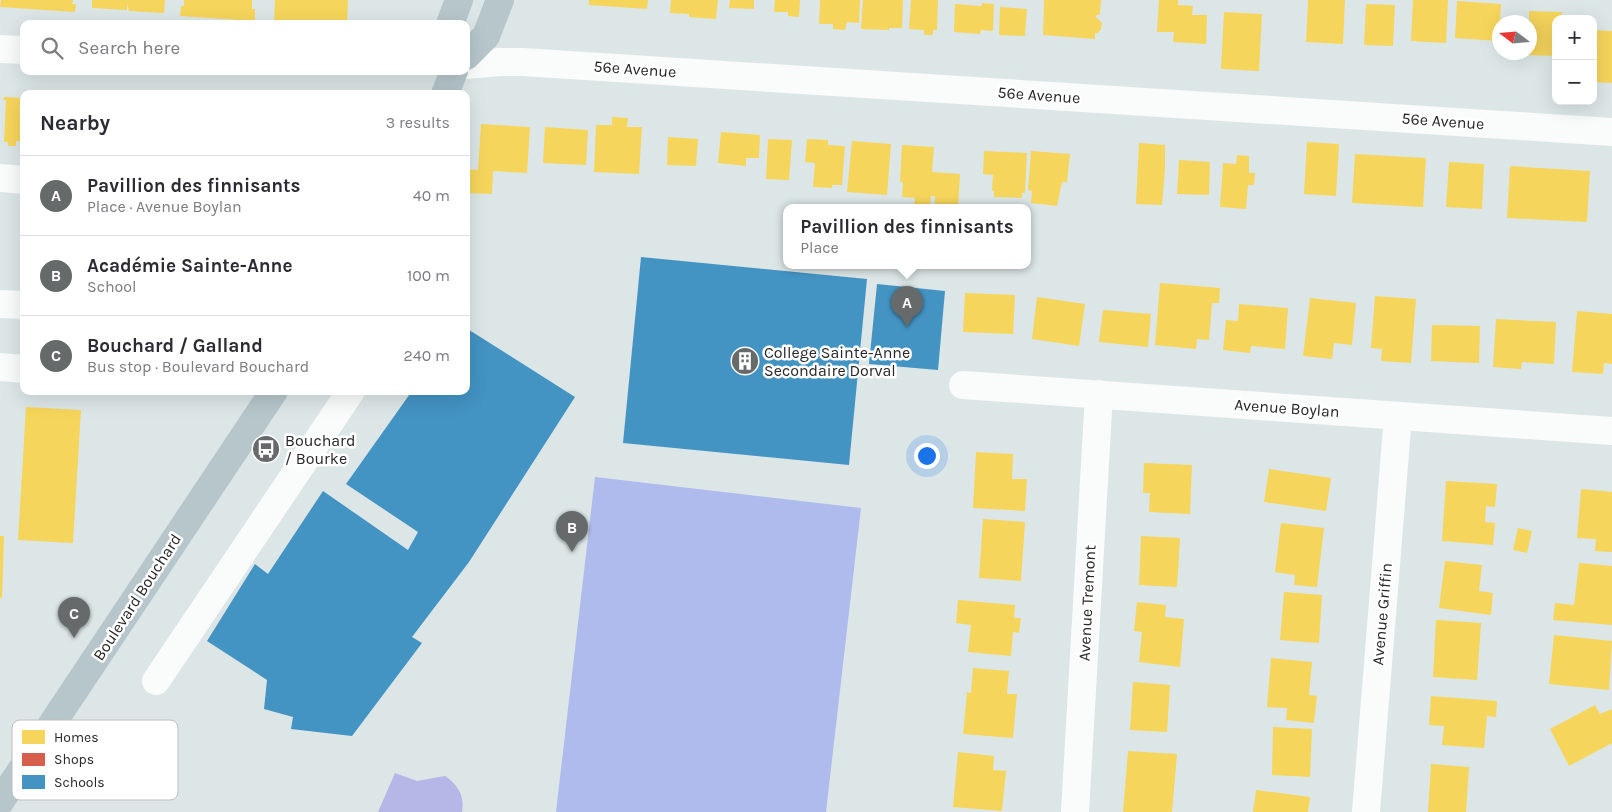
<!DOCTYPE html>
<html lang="en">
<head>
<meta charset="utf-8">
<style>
  :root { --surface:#fff; --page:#f7f7f7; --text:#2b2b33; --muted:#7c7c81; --line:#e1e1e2; --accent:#666a6a }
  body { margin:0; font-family:Karla,sans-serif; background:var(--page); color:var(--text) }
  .controls { position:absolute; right:15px; top:15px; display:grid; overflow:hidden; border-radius:10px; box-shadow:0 5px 20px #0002 }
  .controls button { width:45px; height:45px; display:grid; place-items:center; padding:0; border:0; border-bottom:1px solid var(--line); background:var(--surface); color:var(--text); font:25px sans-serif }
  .compass { position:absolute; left:1492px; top:15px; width:45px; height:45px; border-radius:50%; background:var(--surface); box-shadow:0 5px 20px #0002; rotate:286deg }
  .you { position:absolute; left:926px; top:455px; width:18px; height:18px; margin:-12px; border:4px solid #fff; border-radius:50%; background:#1a73e8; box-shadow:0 0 0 8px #1a73e833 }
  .badge { display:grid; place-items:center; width:32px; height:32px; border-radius:50%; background:var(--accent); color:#fff; font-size:16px; font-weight:700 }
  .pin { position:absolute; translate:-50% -41px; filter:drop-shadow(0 1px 2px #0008) }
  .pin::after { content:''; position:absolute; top:26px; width:18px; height:15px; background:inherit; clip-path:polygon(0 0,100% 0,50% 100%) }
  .popup { position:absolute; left:783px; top:204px; width:248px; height:65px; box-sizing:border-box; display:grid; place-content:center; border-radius:10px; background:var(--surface); filter:drop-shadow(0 1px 4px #0005); font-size:16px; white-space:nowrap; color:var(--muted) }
  .popup b { font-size:19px; color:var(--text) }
  .popup::after { content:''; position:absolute; left:50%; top:100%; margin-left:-10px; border:10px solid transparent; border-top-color:var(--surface) }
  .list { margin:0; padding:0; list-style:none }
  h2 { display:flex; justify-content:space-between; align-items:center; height:65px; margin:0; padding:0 20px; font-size:21px }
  h2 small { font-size:16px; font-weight:400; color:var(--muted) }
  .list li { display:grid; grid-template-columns:32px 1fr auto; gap:15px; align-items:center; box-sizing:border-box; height:80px; padding:0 20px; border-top:1px solid var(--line) }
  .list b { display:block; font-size:19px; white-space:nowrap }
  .list p { margin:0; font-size:16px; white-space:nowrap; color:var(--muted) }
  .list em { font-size:16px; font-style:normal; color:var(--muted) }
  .icon { flex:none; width:28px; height:28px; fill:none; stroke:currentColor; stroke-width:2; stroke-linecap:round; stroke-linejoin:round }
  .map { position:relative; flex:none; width:1612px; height:812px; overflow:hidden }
  .search { position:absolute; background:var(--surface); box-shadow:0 5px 20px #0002; left:20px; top:20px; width:450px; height:55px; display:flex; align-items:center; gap:12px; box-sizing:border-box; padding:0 18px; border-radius:10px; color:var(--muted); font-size:19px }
  .panel { position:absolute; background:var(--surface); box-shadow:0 5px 20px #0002; left:20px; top:90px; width:450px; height:305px; border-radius:10px }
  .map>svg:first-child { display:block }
  .green { fill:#b6b6e7 }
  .pitch { fill:#aebbec }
  .homes { fill:#f6d55c }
  .shops { fill:#d6604d }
  .schools { fill:#4393c3 }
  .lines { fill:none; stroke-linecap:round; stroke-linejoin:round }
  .minor { stroke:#fafbfb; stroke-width:28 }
  .major { stroke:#b6c6ca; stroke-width:28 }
  .labels { text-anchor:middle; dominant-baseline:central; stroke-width:5; stroke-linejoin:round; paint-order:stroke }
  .street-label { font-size:16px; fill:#272727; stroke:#fff }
  .poi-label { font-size:16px; fill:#272727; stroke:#fff; text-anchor:start }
  .key { fill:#fff; stroke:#bebebe; stroke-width:1 }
  .key-label { font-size:14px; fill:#272727 }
</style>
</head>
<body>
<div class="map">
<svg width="1612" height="812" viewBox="0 0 1612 812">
  <rect width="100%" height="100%" fill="#dce6e6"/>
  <path class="green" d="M395,773L417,781L445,776C458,785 465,796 462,812H378Z"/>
  <path class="pitch" d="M595,477L861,508L826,812H556Z"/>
  <path class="homes" d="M1,0H73L72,4H76L75,12L0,7Z
    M92,0H165L164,13L129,11L127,4V10L92,8Z
    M184,0H252V9H255V21L180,16L181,6H184Z
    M275,0H348L347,24L274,22Z
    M589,0H648L647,9L589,5Z
    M671,0H718L716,19L689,17V14L670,13Z
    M730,0H754V9L729,8Z
    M775,0H800L799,17L788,16V12H774Z
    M820,0H860L859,23L847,22L845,30L833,29V24H819Z
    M863,0H903L902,28H889V30L861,29Z
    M911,0H938L937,30H933V35H924V30L909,29Z
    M1044,0H1101L1100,14L1095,16L1102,23L1101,29L1098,33H1095V39L1043,35Z
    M1159,0H1178V5L1193,6L1192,15H1207L1206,44L1173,42L1174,32H1157Z
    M1308,0H1345L1343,44L1306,42Z
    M1413,0H1448L1446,43L1411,41Z
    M1457,1L1501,4L1499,41L1455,38Z
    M982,3L994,4L993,31L981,30L980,34L954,32L955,4L982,6Z
    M1366,4L1395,5L1393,46L1364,45Z
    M1000,7L1027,9L1025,36L999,35Z
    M1529,11L1562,12L1561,19H1556V56L1526,55L1527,52H1530Z
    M1224,12L1262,14L1259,71L1221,69Z
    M1593,30L1612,31V83L1593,82Z
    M4,97L24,98V142L16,141V146H8V142H4L6,100H3Z
    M612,117L628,118L627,127H642L639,174L594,172L596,125H612Z
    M481,124L530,127L527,173L493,171L492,194L466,193V169L478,170Z
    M545,127L588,130L586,165L543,163Z
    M721,132L760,135L759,158H746V166L718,163Z
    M668,137L698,139L696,166L667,165Z
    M768,139L792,140L789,180L766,179Z
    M807,139L828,140V145L845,146L842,185H832V188L813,187L815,163L805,162Z
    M852,141L891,144L887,195L847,192Z
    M1307,142L1339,144L1336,196L1304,194Z
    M1139,143L1165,145V169L1162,205L1136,204Z
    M902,145L934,147L932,172L960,174L958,207L935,206V196H931L930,208H914L915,198L902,197L903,182H900Z
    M984,151L1027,153L1025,193H1022V198L994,197V191H992L993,175L983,174Z
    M1031,151L1070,154L1067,182H1062L1057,206L1031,203L1032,191L1028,190Z
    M1355,154L1426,158L1423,207L1352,203Z
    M1237,155L1249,156V173H1255L1254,185H1248L1246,209L1220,207L1223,163L1236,164Z
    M1179,160L1210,162L1209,195L1177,194Z
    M1449,162L1484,164L1482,209L1446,207Z
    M1510,166L1590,171L1587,222L1507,218Z
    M1160,283L1220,288L1219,303H1212L1209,340L1197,339L1196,349L1155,345Z
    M965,293L1015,295L1013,334L963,332Z
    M1375,296L1416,299L1411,363L1381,361L1382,349L1371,348Z
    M1037,297L1085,304L1079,346L1032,339Z
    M1310,298L1356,303L1352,345L1334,343L1332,359L1303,356Z
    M1239,304L1288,308L1285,349L1251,346L1250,353L1223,350L1226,320L1238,321Z
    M1103,310L1151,314L1148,347L1099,342Z
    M1577,311L1612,314V364L1604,363L1603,374L1572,372Z
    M1496,319L1556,322L1554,364L1522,362L1521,369L1493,367Z
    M1432,325L1480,326L1479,363L1431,361Z
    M26,407L81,410L73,543L18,540Z
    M976,452L1013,454L1012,479H1027L1025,511L973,508Z
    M1144,463L1192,465L1190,514L1149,512L1150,493H1143Z
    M1269,469L1331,478L1326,511L1264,502Z
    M1446,481L1497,484L1495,507L1486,506L1485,522L1495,523L1493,545L1442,541Z
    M1581,489L1612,492V552L1595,551L1596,539L1577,538Z
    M983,519L1025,522L1021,581L979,578Z
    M1281,523L1324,528L1317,587L1294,585L1295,575L1275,572Z
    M1518,528L1532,531L1527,553L1513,550Z
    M0,536H4L2,598H0Z
    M1141,536L1180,538L1177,587L1139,585Z
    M1445,561L1482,565L1479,591L1493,593L1491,615L1439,608Z
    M1579,563L1612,566V625L1553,620L1555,603L1574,605Z
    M1284,592L1322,595L1319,643L1280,640Z
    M958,600L1015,605L1014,618H1021L1019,633L1013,632L1011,656L968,652L971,625L956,623Z
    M1137,602L1166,605L1165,617L1184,619L1180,667L1139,662L1142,632L1134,631Z
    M1436,620L1481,623L1477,680L1433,677Z
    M1554,635L1612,641L1609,690L1549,684Z
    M1271,658L1312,662L1309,695L1317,696L1314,723L1286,720L1287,708L1267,707Z
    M973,668L1009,671L1007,694H1017L1013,738L963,734L967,692L971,693Z
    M1133,682L1170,685L1167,732L1130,730Z
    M1431,696L1497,701L1496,717L1487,716L1484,748L1442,745L1444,726L1429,725Z
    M1595,705L1600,714L1612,709V743L1569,766L1550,729Z
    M1273,727L1312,729L1310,777L1272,775Z
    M1128,751L1177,754L1172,812H1123Z
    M958,752L994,756L993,770L1006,771L1002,811L953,807Z
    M1431,764L1469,767L1466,812H1428Z
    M1256,790L1310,797L1308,812H1253Z"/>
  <path class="shops" d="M21,254H24V268L20,267Z"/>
  <path class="schools" d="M641,257L867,279L849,465L623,443Z
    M877,284L945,291L938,370L869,364Z
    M466,328L575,397L469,562L412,637L422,643L352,736L291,729L293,717L264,709L267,680L207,641L255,564L268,574L323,491L408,550L418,532L346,484L412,391H466Z"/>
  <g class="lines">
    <path class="minor" d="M0,49L24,50
      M466,65L500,62H523L1612,132
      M0,178L24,180
      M0,304L24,305
      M0,367L24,369
      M963,385L1612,431
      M156,681L351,391
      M1075,812L1099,394
      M1366,812L1398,416"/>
    <path class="major" d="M450,24L459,0
      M466,56L486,36L500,0
      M445,94L454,71
      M0,802L274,391"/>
  </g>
  <defs>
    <symbol id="building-disc" viewBox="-11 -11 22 22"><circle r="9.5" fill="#666a6a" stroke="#fff"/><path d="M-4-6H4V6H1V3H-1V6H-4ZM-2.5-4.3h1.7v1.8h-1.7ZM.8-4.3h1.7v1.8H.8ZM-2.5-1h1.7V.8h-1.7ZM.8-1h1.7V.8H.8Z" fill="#fff"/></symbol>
    <symbol id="bus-disc" viewBox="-11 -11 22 22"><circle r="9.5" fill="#666a6a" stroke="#fff"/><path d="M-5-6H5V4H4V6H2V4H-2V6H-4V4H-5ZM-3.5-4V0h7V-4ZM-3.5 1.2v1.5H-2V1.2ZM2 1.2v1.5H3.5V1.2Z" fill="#fff"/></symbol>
  </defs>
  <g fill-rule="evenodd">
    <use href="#building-disc" x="729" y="345" width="32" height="32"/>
    <use href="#bus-disc" x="250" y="433" width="32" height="32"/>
  </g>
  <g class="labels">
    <g class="street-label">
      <text transform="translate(635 69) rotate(4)">56e Avenue</text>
      <text transform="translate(1039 95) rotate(4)">56e Avenue</text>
      <text transform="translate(1443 121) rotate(4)">56e Avenue</text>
      <text transform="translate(1287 408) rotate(4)">Avenue Boylan</text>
      <text transform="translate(137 597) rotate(-57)">Boulevard Bouchard</text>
      <text transform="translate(1087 603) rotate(-87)">Avenue Tremont</text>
      <text transform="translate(1382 614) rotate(-85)">Avenue Griffin</text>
    </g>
    <g class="poi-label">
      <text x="764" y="352">College Sainte-Anne<tspan x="764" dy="18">Secondaire Dorval</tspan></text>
      <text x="285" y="440">Bouchard<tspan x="285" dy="18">/ Bourke</tspan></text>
    </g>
  </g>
  <rect x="12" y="720" width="166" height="80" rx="8" class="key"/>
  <rect x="22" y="730" width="23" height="14" fill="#f6d55c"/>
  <rect x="22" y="753" width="23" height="13" fill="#d6604d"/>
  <rect x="22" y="775" width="23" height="14" fill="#4393c3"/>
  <g class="key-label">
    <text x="54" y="742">Homes</text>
    <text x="54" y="764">Shops</text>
    <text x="54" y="787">Schools</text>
  </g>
</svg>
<div class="controls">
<button>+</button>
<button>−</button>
</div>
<svg class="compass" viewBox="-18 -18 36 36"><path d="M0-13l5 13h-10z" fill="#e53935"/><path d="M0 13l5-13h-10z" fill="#7c7c81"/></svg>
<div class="you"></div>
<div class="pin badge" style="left:907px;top:327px">A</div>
<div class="popup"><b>Pavillion des finnisants</b>Place</div>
<div class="pin badge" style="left:572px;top:552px">B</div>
<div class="pin badge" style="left:74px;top:638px">C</div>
<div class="search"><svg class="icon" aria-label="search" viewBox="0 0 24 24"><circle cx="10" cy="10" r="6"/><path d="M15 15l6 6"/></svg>Search here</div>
<section class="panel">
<h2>Nearby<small>3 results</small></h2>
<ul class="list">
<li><span class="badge">A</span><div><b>Pavillion des finnisants</b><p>Place · Avenue Boylan</p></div><em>40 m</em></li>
<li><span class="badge">B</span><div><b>Académie Sainte-Anne</b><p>School</p></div><em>100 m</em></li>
<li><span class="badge">C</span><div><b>Bouchard / Galland</b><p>Bus stop · Boulevard Bouchard</p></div><em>240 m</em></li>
</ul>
</section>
</div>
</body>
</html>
